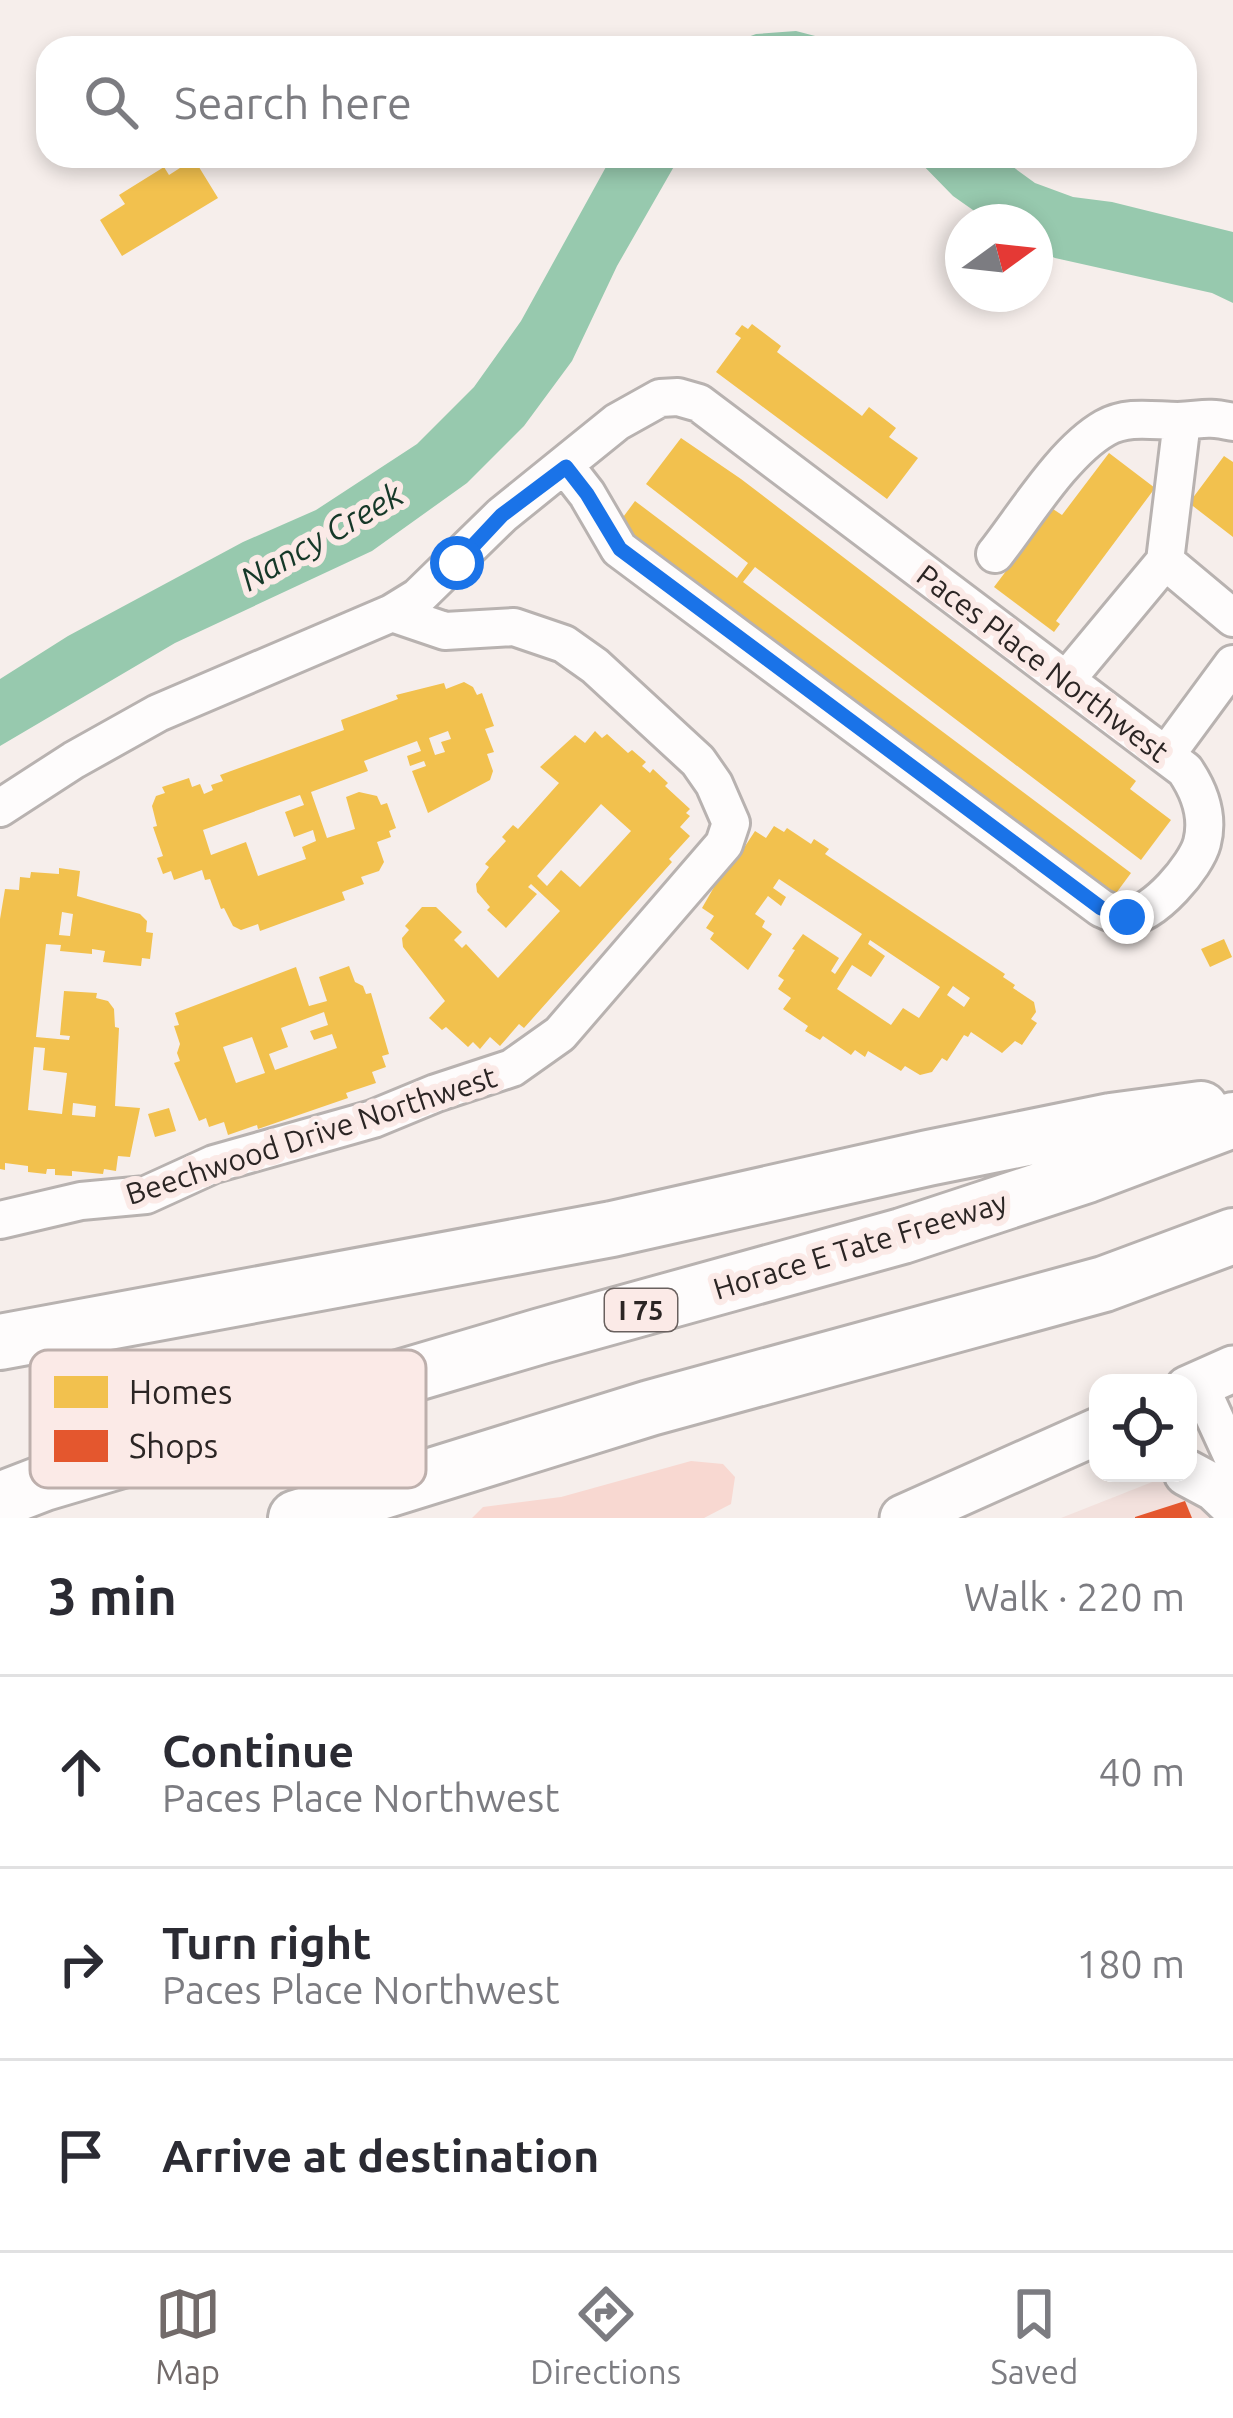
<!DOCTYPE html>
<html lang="en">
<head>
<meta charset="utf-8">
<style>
  :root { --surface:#fff; --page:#f2f2f3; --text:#2b2b33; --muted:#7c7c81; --line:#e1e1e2; --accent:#726b6a }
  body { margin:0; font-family:Ubuntu,sans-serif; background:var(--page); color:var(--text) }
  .controls { position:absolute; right:36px; bottom:36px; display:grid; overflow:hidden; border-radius:24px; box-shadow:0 6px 18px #0003 }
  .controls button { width:108px; height:108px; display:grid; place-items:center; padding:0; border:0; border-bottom:3px solid var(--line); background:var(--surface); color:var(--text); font:60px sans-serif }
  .compass { position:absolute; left:945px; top:204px; width:108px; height:108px; border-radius:50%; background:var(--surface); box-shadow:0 6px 18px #0003; rotate:75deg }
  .stop { position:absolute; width:36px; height:36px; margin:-27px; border:9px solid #1a73e8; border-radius:50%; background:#fff }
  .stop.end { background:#1a73e8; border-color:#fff; box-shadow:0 3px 12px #0008 }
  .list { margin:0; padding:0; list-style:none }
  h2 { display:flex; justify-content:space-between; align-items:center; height:156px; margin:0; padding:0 48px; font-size:51px }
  h2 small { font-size:39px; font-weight:400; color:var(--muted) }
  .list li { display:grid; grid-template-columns:78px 1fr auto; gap:36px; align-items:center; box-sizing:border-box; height:192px; padding:0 48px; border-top:3px solid var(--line) }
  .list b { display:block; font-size:45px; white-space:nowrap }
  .list p { margin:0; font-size:39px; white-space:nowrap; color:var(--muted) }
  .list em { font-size:39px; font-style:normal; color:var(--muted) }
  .icon { flex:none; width:66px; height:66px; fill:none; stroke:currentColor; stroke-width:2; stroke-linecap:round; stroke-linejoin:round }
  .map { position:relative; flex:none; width:1233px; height:1518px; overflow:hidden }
  .search { position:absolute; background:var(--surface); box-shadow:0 6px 18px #0003; left:36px; right:36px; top:36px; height:132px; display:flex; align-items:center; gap:30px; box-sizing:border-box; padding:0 42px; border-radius:36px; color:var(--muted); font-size:45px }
  .sheet { height:732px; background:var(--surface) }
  nav { display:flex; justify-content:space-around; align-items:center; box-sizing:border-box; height:168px; border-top:3px solid var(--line); background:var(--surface); font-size:33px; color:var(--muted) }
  nav a { display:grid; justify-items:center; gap:6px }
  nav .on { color:var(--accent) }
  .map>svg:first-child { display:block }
  .built { fill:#f3e1dd }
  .green { fill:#f8d8d1 }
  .water { fill:#97c9ae }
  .homes { fill:#f2c14e; fill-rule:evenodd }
  .shops { fill:#e4572e }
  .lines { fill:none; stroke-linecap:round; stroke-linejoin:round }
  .minor-casing { stroke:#b8b2b0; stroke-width:42 }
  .major-casing { stroke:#b8b2b0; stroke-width:51 }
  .highway-casing { stroke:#b8b2b0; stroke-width:60 }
  .minor { stroke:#fefcfc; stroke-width:36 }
  .major { stroke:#fefcfc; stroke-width:45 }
  .highway { stroke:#fefcfc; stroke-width:54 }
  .route { stroke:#1a73e8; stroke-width:15 }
  .labels { text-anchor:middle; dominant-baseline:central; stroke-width:12; stroke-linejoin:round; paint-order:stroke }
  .shield { fill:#fbeae7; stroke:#69605e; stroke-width:3 }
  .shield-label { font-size:27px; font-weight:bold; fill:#2b2524 }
  .street-label { font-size:30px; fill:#2b2524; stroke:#fbeae7 }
  .water-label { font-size:33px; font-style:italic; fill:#153828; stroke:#fbeae7 }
  .key { fill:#fbeae7; stroke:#bdafac; stroke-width:3 }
  .key-label { font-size:33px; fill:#2b2524 }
</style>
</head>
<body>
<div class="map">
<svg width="1233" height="1518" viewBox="0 0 1233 1518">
  <rect width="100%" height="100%" fill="#f6eeeb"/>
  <path class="built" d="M1175,1473L1215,1518H1061Z"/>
  <path class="green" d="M691,1461L723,1464L735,1477L731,1504L704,1518H472L483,1507L561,1497Z"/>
  <path class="water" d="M796,31L861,48H718L756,34Z
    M612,156H680L617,266L572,361L524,426L467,483L372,551L175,643L0,746V679L68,636L243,542L316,510L417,444L474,387L521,321Z
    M914,156H998L1035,183L1073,197L1112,202L1233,232V303L1212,293L1055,258L1035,249V222H990L953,196Z"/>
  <path class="homes" d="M194,159L218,198L122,256L100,220L125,204L119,195L164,167L169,175Z
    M752,324L781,346L777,352L862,416L869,407L896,428L889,437L918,458L887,499L716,372L741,338L735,334L742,325L748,329Z
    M681,438L741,479L1136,781L1130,789L1171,820L1141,860L755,567L743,582L1131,873L1114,896L618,524L635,501L737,578L748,563L646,484Z
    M1109,453L1155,488L1056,621L1060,624L1054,632L994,587L1053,509L1062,515Z
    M1224,456L1233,462V537L1189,503Z
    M464,682L473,687L477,695L482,693L494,726L485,729L494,752L487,754L493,771L490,780L428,813L412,771L426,766L424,761L410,766L407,756L421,751L417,741L364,761L368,771L311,792L327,838L355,829L346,797L359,792L377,796L381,805L387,803L396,828L389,831L391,837L377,842L384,862L379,871L361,877L364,884L342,892L345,900L260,931L258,924L241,930L233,926L224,908L221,909L210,879L205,880L202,870L174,880L171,871L163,874L157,858L163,856L153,827L157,826L152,806L156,796L165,793L162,787L189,778L192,787L200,784L204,794L213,790L211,785L223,781L220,775L344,730L341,720L398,699L396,695L444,683L446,689ZM448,731L451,739L441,742L445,752L435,755L429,738ZM300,795L304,805L285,812L294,837L313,830L316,841L302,847L306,859L258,876L246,842L211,855L203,830Z
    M595,731L602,738L607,734L628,753L632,750L646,762L642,766L650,773L653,769L668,783L665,786L690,809L686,813L690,816L680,827L690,836L669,859L672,862L524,1028L519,1024L500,1046L490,1037L480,1049L473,1042L468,1047L446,1027L442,1030L429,1018L445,1001L403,947L402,938L409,930L405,926L422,907H436L462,932L454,940L462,948L466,944L498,978L560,911L531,884L528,887L537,894L506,928L487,910L490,907L477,892L476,884L489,867L485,864L506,841L502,837L513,825L518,829L559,783L540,767L575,735L585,743ZM601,804L631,831L580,887L561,870L547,886L537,876Z
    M774,826L784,832L787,828L811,844L814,839L829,849L825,854L1005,974L1003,977L1015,985L1013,988L1034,1002L1036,1012L1031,1019L1037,1023L1022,1045L1015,1041L1002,1053L971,1032L968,1037L964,1035L947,1061L942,1058L932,1072L920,1075L905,1066L901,1071L868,1051L865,1057L855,1050L851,1055L823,1036L820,1040L805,1031L808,1026L783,1009L791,998L778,989L784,980L778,976L795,950L792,949L803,934L839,958L831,971L835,974L862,934L779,879L773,888L786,897L781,906L768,896L755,914L765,921L762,927L772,934L748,970L710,939L714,933L706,928L714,916L702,908L733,854L738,857L755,831L766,838ZM870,940L940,987L919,1018L903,1008L891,1025L837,989L852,965L871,977L885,956L868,944ZM953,986L970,998L964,1007L947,995Z
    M59,868L80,871L77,896L140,914L147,921L146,932L153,933L150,959L142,958L141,966L103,962L105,951L92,949V954L60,951L61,945L46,944L36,1037L69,1040L70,1036L60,1035L64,991L97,993L96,998L108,1001L114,1009L115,1027L119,1028L115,1106L140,1108L130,1157L118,1156L116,1171L104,1169L103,1174L72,1171V1176L55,1175V1169H47L46,1174L28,1172V1166L5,1163V1170L0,1169V919L5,889L19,890L20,877L30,878L31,872L59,874ZM62,912L73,914L70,936L59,935ZM34,1047L45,1048L43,1070L67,1073L62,1114L28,1110ZM73,1103L96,1106L95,1117L72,1115Z
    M1224,939L1232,957L1210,967L1201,949Z
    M349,966L355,982L363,986L366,994L371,993L389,1054L382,1056L386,1067L372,1072L376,1083L346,1093L348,1098L258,1129L257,1125L228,1135L224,1122L209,1127L206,1118L199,1121L174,1063L180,1061L177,1053L180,1044L174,1026L179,1025L175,1013L296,967L309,1006L327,1001L319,977ZM324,1012L328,1025L310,1031L314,1040L332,1034L337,1048L275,1070L269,1054L288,1047L281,1028ZM252,1037L265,1073L236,1083L223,1047Z
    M169,1108L176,1131L155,1137L148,1114Z"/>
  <path class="shops" d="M1185,1501L1192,1518H1135V1517Z"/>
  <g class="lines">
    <defs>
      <path id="minor" d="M1182,421L1165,561L1233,618
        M995,554C1025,516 1063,452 1105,428C1128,415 1154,421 1178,421C1203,420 1205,416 1233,422
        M1066,680L1165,561
        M1166,755L1233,664
        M0,808L74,760L158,713L392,613L418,597L502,515L617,422L660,398L678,397L699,403L1185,770C1200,792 1209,816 1202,843C1196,866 1154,915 1129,916C1119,917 1110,912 1101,908L619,549L587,494L566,467
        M0,1220L81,1201L146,1195L214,1164L373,1119L436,1093L512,1068L560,1034L724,844L731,823L714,784L698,761L595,666L564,644L514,627L445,631L392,613
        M1199,1384L1233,1458"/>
      <path id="major" d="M1188,1389L1233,1369
        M1187,1473L1215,1488L1233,1505
        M903,1518L1098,1431"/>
      <path id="highway" d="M0,1342L612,1229L928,1158L1111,1121L1201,1109
        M0,1500L44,1483L541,1336L902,1236L1087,1175L1233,1120
        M296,1518L650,1408L1104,1284L1233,1236"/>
    </defs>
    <use href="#minor" class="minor-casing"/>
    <use href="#major" class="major-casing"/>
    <use href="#highway" class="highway-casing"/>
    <use href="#minor" class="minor"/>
    <use href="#major" class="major"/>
    <use href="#highway" class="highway"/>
  </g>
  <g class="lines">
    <path class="route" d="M457,563L502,515L566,467L587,494L620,549L1101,908L1127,917"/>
  </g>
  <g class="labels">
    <rect class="shield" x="605" y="1289" width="72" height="42" rx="9"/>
    <g class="shield-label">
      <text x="641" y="1310">I 75</text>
    </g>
    <g class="street-label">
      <text transform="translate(1043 663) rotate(37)">Paces Place Northwest</text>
      <text transform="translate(311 1135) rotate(-18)">Beechwood Drive Northwest</text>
      <text transform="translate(860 1245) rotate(-17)">Horace E Tate Freeway</text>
    </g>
    <g class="water-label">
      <text transform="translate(321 536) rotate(-30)">Nancy Creek</text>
    </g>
  </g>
  <rect x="30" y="1350" width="396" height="138" rx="18" class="key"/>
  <rect x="54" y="1376" width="54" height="32" fill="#f2c14e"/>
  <rect x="54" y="1430" width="54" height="32" fill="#e4572e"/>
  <g class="key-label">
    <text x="129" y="1404">Homes</text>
    <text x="129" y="1458">Shops</text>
  </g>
</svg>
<div class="controls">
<button><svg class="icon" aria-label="locate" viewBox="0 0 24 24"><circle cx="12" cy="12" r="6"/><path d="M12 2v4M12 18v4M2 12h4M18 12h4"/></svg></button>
</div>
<svg class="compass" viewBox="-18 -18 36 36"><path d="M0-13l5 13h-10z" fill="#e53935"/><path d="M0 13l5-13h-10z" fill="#7c7c81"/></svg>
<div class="stop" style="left:457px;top:563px"></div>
<div class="stop end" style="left:1127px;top:917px"></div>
<div class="search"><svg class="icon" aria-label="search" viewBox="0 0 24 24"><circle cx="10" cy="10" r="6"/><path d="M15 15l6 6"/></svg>Search here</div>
</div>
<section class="sheet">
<h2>3 min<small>Walk · 220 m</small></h2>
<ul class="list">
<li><svg class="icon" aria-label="ahead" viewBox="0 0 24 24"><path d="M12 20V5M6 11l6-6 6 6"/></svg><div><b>Continue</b><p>Paces Place Northwest</p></div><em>40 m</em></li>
<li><svg class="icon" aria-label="right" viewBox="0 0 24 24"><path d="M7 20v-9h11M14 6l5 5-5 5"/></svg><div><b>Turn right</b><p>Paces Place Northwest</p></div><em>180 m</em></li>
<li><svg class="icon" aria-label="arrive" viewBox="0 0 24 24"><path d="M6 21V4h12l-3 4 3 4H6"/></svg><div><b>Arrive at destination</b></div></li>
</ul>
</section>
<nav>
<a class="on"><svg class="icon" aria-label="map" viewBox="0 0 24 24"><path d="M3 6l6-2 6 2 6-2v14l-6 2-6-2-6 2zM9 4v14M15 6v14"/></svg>Map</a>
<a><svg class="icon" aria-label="directions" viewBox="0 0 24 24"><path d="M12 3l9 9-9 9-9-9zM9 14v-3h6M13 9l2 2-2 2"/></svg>Directions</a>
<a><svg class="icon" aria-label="saved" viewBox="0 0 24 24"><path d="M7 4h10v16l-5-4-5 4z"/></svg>Saved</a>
</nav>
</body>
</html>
